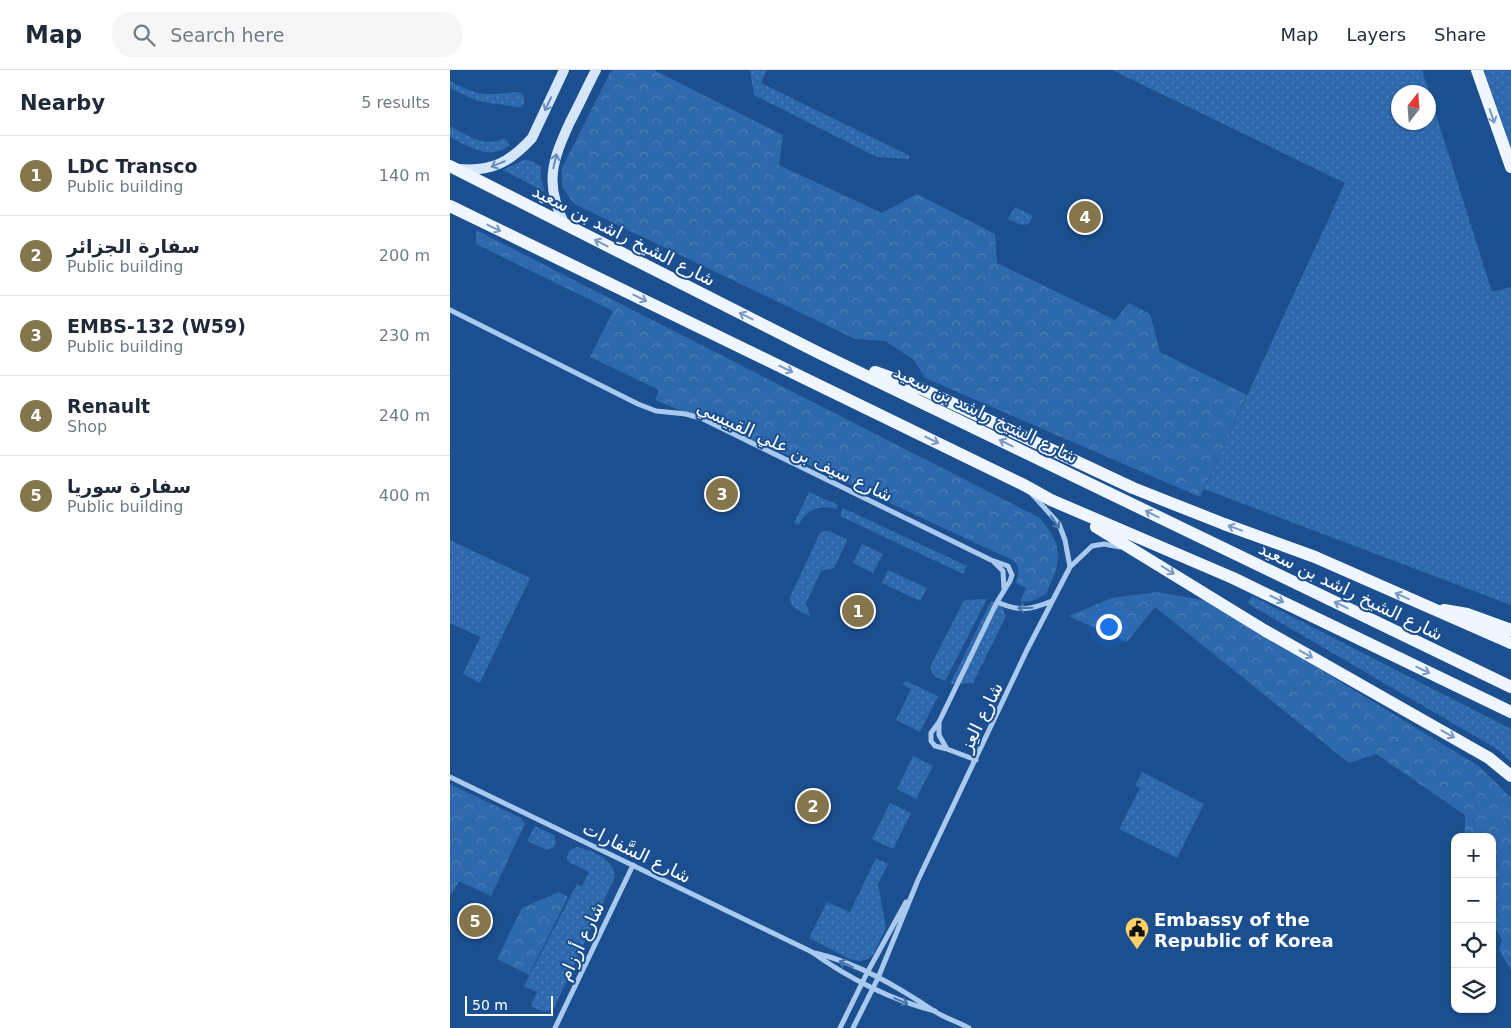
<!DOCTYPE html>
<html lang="en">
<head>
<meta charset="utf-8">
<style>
  :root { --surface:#fff; --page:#f6f6f7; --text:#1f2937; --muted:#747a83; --line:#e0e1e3; --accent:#84754c }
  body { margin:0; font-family:"DejaVu Sans","Noto Sans Arabic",sans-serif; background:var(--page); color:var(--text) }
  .controls { position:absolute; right:15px; bottom:15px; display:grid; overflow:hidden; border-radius:10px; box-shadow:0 1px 4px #0004 }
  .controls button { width:45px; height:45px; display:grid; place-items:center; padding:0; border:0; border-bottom:1px solid var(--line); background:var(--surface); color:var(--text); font:25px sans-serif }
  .compass { position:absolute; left:941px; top:15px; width:45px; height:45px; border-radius:50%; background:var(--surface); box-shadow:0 1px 4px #0004; rotate:17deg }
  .scale { position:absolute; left:15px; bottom:12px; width:88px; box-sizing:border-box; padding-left:5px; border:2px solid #fff; border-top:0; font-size:14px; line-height:18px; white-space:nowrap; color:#fff; -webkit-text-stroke:4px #1b4f8f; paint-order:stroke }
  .you { position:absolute; left:658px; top:556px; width:18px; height:18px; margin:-12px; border:4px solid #fff; border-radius:50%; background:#1a73e8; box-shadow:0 0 0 8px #1a73e833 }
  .badge { display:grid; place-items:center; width:32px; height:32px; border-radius:50%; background:var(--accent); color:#fff; font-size:16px; font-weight:700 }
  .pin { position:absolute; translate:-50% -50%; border:2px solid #fff; box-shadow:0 1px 5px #0006 }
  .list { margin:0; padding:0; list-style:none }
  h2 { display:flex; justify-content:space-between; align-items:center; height:65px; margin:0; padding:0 20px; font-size:21px }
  h2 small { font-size:16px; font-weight:400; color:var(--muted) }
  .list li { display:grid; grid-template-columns:32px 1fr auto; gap:15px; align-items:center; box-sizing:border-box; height:80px; padding:0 20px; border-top:1px solid var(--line) }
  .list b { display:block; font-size:19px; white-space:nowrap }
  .list p { margin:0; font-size:16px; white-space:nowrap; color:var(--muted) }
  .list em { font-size:16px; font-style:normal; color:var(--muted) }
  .icon { flex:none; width:28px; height:28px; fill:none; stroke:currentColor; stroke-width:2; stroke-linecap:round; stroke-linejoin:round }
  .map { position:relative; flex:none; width:1061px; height:958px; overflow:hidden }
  header { display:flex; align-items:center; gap:30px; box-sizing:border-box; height:70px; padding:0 25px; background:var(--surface); border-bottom:1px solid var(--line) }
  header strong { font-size:24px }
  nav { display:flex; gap:28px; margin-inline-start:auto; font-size:18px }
  .search { width:350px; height:45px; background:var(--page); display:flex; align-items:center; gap:12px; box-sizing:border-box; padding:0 18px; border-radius:20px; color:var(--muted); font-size:19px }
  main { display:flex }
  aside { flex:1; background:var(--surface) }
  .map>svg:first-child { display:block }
  .grass { fill:url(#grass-dots); fill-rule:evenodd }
  .forest { fill:url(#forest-crowns) }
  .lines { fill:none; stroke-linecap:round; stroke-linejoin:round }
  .street { stroke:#a9c9ee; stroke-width:5 }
  .secondary { stroke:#d6e6fa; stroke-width:10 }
  .primary { stroke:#f0f6ff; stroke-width:12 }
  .oneway { stroke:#668bba }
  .oneway2 { stroke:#7b9ac1 }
  .oneway3 { stroke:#4674ac }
  .labels { text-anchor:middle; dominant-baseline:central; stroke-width:4; stroke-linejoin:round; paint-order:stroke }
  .street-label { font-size:18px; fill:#fff; stroke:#1b4f8f }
  .poi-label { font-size:18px; font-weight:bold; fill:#fff; stroke:#1b4f8f; text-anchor:start }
</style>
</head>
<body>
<header>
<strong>Map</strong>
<div class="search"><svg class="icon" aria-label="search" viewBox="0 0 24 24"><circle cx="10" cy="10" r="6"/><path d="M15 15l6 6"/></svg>Search here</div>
<nav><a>Map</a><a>Layers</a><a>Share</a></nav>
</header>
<main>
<aside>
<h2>Nearby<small>5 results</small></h2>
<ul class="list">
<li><span class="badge">1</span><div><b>LDC Transco</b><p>Public building</p></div><em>140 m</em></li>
<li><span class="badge">2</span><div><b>سفارة الجزائر</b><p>Public building</p></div><em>200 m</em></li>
<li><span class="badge">3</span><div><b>EMBS-132 (W59)</b><p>Public building</p></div><em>230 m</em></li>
<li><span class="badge">4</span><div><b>Renault</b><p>Shop</p></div><em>240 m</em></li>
<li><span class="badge">5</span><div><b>سفارة سوريا</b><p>Public building</p></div><em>400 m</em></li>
</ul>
</aside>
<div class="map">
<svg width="1061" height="958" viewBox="0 0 1061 958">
  <defs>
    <pattern id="grass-dots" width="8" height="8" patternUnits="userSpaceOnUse" patternTransform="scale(1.25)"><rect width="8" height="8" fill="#2e69ad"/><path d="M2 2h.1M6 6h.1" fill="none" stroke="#4d80b9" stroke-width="1.8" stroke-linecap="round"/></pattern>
    <pattern id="forest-crowns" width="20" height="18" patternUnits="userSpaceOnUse" patternTransform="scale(1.25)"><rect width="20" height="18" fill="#2e69ad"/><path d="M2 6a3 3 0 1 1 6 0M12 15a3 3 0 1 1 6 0" fill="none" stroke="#4d80b9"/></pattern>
  </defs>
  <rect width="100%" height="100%" fill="#1b4f8f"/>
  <path class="grass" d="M300,0H317L311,13L460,86L458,89L427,87L304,25Z
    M662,0H972L1042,222L1061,217V535L754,419L895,113ZM948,22H978V52H948Z
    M1034,0H1061V78Z
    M0,11C29,27 35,25 67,22C73,24 75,26 74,33L71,37H66L27,31L0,18Z
    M0,56C17,65 35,79 54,68L60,75C40,91 20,77 0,67Z
    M76,89L91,96V109L95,122L53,100Z
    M565,137L583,146L579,154L571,155L558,149Z
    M359,422L388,435L386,439C370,434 355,440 349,455L344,453Z
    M393,438L517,496L513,504L390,446Z
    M374,461H378L397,469V471L384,498L371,501L356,533L360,546C351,541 340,539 340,527L370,463Z
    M0,470L80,508L30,613L13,604L30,567L0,553Z
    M412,474L433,484L423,503L403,493Z
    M438,500L477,518L470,531L432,513Z
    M802,526L1061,659V692L1047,679L797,533Z
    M537,529L495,611L484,606L480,597L514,530Z
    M541,531L552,537L556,546L523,613L500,614Z
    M456,611L488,626L470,662L446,650L461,619L452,614Z
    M463,686L483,696L466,729L447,719Z
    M692,702L754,734L727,788L669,759L690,718L685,715Z
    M440,733L461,743L443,779L422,769Z
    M85,756L104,765L106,773L104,777L97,780L77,771Z
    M127,777C142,780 168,791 164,809L104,938C96,944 89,941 81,936L87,922L74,916L127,814L132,816L139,802L119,792L117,788L119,780Z
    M426,788L438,794L428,814L436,858L423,885L418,889L410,891L402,890L359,868L377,832L400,842Z"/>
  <path class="forest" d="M163,0H204L333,65L329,95L432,143L467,124L545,164L547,193L665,250L679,233L700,244L710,282L797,325L750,427L475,308L464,290L435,271L405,269L124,134L112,117V98L160,3Z
    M26,160L590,448C615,477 611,492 596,524L582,531L570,532L576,518L566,513C569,504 571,496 562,490L337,385L205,330L209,320L140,287L163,241L26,174Z
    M707,522L758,531L1030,697L1061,728V900L1049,880L1052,870L1042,853V767H1015V745L926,684L899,693L705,537L677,572L618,546L662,528Z
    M0,714L71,748L75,754L41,826L9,811L2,824L0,823Z
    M109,822L118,827L79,905L47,889L72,838Z"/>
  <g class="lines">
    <path class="street" d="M0,240L188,334L206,341L236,344L253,349L541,490L558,496L562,505L560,511L547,532L489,652L481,663V671L485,676L497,679L526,690
      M582,424L609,454L615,470L620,497
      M544,492L553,501L554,519
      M547,532C570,542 580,540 602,531
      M489,652V665L497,679
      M0,707L362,882C398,908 443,931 485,941
      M365,883C408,893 448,917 484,941C495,948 508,952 519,958
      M105,958L183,795
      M390,958L417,903L456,832
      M403,958L428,908L468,810L577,580L620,497L642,476L654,474L670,477"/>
    <path class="secondary" d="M9,99C42,102 60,92 82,68L114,0
      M115,155C94,114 102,91 120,52C129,35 137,17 146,0"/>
    <path class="primary" d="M1027,0L1061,97
      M0,96L371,284L1061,617
      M0,136L574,415L601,430L783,508L1061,642
      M425,302L472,319L683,418L774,454L865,487L1061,573
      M646,457L814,560L1039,688L1061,706
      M994,540L1017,544L1061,560"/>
  </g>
  <defs><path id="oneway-shaft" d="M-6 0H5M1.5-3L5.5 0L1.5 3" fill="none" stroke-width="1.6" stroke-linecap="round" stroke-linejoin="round" transform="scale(1.25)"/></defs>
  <g class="oneway">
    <use href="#oneway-shaft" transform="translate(98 34) rotate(115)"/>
    <use href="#oneway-shaft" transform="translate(105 91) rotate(-77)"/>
    <use href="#oneway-shaft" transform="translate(48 94) rotate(157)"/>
  </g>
  <g class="oneway2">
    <use href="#oneway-shaft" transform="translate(1042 46) rotate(71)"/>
    <use href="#oneway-shaft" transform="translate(44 158) rotate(26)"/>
    <use href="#oneway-shaft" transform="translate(151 173) rotate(-153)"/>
    <use href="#oneway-shaft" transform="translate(190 228) rotate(26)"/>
    <use href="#oneway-shaft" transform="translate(296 246) rotate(-153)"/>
    <use href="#oneway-shaft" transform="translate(336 299) rotate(26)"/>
    <use href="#oneway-shaft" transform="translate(482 370) rotate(26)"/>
    <use href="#oneway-shaft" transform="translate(556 373) rotate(-154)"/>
    <use href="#oneway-shaft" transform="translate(702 444) rotate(-154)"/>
    <use href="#oneway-shaft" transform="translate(785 458) rotate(-160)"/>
    <use href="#oneway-shaft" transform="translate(718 500) rotate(32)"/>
    <use href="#oneway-shaft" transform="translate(952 526) rotate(-156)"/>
    <use href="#oneway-shaft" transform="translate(827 529) rotate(26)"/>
    <use href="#oneway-shaft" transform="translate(891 535) rotate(-154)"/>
    <use href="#oneway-shaft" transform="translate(856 584) rotate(29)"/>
    <use href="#oneway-shaft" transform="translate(973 600) rotate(26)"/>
    <use href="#oneway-shaft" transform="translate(998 664) rotate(29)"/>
  </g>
  <g class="oneway3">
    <use href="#oneway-shaft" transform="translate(605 452) rotate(56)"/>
    <use href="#oneway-shaft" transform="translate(575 538) rotate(178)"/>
    <use href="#oneway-shaft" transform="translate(396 894) rotate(-156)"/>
    <use href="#oneway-shaft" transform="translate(451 931) rotate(23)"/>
  </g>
  <defs>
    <symbol id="civic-pin" viewBox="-11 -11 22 30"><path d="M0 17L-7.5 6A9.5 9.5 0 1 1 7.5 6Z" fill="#ffd166" stroke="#1b4f8f"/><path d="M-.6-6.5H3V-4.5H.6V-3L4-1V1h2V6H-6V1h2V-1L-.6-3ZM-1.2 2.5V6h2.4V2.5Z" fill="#111"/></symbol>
  </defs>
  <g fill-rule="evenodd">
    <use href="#civic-pin" x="673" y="845" width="28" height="38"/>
  </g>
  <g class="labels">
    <g class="street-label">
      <text transform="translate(174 165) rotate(27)">شارع الشيخ راشد بن سعيد</text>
      <text transform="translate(536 344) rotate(26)">شارع الشيخ راشد بن سعيد</text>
      <text transform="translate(345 381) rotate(25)">شارع سيف بن علي القبيسي</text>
      <text transform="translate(901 521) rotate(26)">شارع الشيخ راشد بن سعيد</text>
      <text transform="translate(531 647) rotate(-64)">شارع العِز</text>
      <text transform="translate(187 782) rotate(26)">شارع السَّفارات</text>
      <text transform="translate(131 871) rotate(-65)">شارع أرزام</text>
    </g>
    <g class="poi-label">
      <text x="704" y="849">Embassy of the<tspan x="704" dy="21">Republic of Korea</tspan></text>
    </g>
  </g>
</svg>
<div class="controls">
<button>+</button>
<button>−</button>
<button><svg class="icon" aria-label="locate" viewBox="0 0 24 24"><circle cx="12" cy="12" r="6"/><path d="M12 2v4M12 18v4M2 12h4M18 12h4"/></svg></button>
<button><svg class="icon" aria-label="layers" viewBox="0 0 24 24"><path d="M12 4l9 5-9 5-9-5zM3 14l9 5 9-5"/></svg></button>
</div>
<svg class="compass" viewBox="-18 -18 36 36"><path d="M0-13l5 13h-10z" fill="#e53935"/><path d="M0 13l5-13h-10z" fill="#747a83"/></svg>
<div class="scale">50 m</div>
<div class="you"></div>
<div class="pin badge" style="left:408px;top:541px">1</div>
<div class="pin badge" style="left:363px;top:736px">2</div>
<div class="pin badge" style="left:272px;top:424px">3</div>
<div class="pin badge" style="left:635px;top:147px">4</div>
<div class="pin badge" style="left:25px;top:851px">5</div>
</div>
</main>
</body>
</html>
